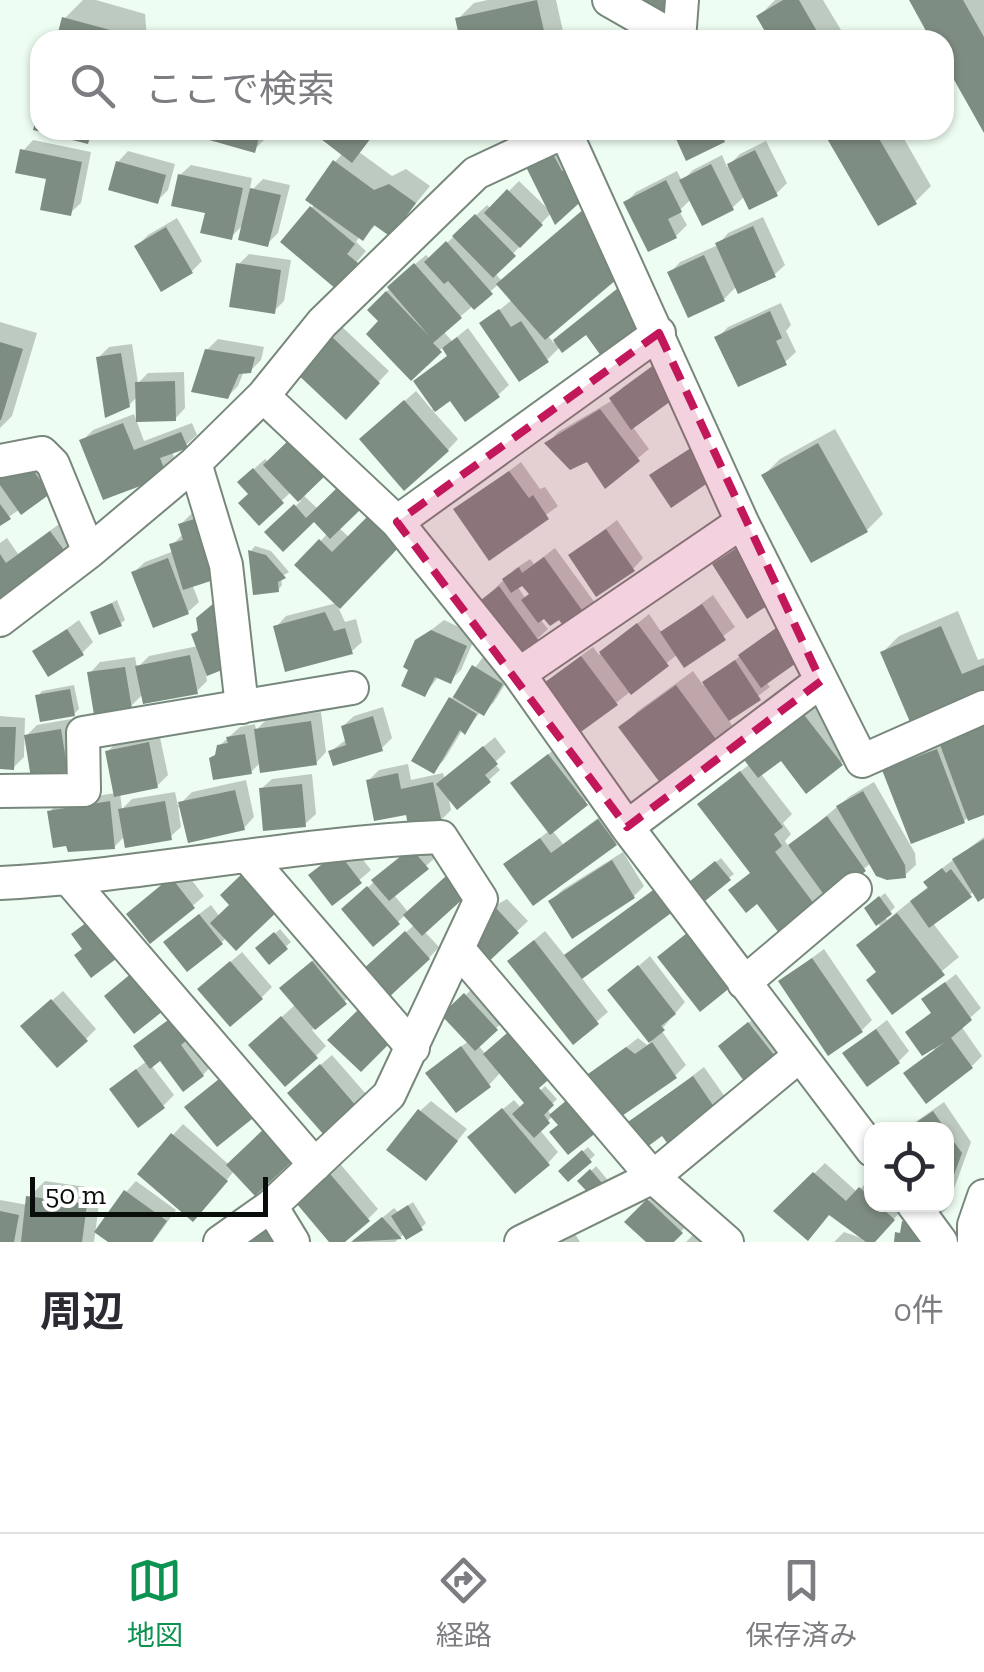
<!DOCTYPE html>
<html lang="ja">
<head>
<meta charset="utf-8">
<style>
  :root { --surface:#fff; --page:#f2f2f3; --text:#2b2b33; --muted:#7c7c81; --line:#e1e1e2; --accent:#0d9351 }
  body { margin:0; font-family:"Zilla Slab","Noto Sans JP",serif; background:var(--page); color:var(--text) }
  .controls { position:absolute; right:30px; bottom:30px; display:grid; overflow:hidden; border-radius:20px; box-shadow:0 2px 8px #0004 }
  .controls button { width:90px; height:90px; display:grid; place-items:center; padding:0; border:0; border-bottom:2px solid var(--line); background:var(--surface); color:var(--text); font:50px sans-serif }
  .scale { position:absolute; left:30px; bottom:25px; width:238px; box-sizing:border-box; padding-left:10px; border:5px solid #090e0b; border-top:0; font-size:28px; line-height:35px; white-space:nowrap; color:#090e0b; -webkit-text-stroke:8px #fff; paint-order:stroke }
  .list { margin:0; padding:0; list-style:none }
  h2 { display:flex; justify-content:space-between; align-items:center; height:130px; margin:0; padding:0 40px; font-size:42px }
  h2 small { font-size:32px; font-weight:400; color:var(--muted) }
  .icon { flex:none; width:55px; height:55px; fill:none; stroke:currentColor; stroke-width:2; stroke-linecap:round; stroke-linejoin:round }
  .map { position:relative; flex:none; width:984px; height:1242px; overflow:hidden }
  .search { position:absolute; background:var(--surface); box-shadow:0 2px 8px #0004; left:30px; right:30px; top:30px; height:110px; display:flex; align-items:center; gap:25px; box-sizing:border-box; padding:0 35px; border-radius:30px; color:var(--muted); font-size:38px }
  .sheet { height:290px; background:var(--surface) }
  nav { display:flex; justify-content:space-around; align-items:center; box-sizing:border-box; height:140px; border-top:2px solid var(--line); background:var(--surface); font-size:28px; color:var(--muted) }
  nav a { display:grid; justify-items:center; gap:5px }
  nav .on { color:var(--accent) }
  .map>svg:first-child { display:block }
  .shadow { fill:#0003; fill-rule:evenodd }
  .building { fill:#7e8d82 }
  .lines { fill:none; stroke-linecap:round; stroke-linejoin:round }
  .minor-casing { stroke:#78877c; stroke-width:36 }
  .minor { stroke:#fff; stroke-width:32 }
  .marked { fill:#c2185b; fill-opacity:0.2; stroke:#c2185b; stroke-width:8; stroke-dasharray:20 12; stroke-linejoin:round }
</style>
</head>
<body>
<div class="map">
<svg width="984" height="1242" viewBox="0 0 984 1242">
  <rect width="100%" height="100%" fill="#edfdf1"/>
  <path class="shadow" d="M83,0H96L145,14L147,39L151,40H59L65,18Z
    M488,0H556L565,40H463L458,19L474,3Z
    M775,0H823L847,40H773L759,16Z
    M911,0H984V128L944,57V40H934Z
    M179,130H274L254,150Z
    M331,130H377L359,152L392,176L406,169L430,186L391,234L377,224L362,238L360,236L356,242L366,251L346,275L284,241L315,204L335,162L343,153Z
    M674,130H734L724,140Z
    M825,130H899L931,186L915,202Z
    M33,140L91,152L81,203L70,213L49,177L23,151Z
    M766,141L787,183L776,194L745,196L732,208L691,199L679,211L687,225L676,236L649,249L626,202L636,192L677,171L682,181L693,170L722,155L727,167L740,154Z
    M564,145L573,163L552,212L495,273L554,343L567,330L587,332L561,346L547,360L482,324L513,299L499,284L443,331L452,341L468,328L509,385L498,395L451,398L433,411L458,439L448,450L373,429L416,391L432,410L435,407L416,381L449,355L444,346L412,377L382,321L370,310L401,276L426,255L430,259L487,205L491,209L519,181L550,211L529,168Z
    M128,151L175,164L168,190L157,201L118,162Z
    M191,165L252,178L249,193L263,179L290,185L278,233L267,244L244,224L231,237L180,175Z
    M763,217L785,265L774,275L737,286L724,299L670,273L680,262L718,245L728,233Z
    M177,218L202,261L192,271L137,246L148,235Z
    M249,254L291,260L284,301L274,311L239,264Z
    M781,303L791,325L786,331L796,352L785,362L717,338L728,327Z
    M0,322L37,333L12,416L0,428Z
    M340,325L389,371L345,417L296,370Z
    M218,339L264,347L261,360L250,371H244L238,386L227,397L207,350Z
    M132,344L138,383L148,373L184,372L185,408L175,419L138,396L129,405L98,358L109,347Z
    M670,353L632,426L649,449L606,485L588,458L548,443L558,432L613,400L622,388Z
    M134,414L144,441L192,423L197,435L186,445L172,451L176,463L104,497L82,441L93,430Z
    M835,429L883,514L867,530L764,475L780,459Z
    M38,452L59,482L0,523V479Z
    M265,459L318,509L368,498L338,527L350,538L415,528L338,607L345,622L356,619L362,642L351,652L276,627L286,616L337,603L298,565L328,533L314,519L268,532L301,501L292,491L259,522L251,493L240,482Z
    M521,462L540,489L545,487L558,506L489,557L457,510Z
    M211,508L192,584L199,602L188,612L134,572L145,562L174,551L172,545L183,534L181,524L191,514Z
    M617,520L643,558L633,569L571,555Z
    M62,522L76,542L0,599V543L7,538L18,554Z
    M255,546L271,551L289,572L281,577L282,585L278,590L256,592L251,551Z
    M555,548L598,607L588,618L545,615L540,619L548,629L537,639L480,603L515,569L530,559L534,564ZM523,582L531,593L526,599L517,586Z
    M713,595L735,627L685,665L678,654L616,703L555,675L593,647L599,655L649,614L662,633Z
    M117,600L125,620L120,624L93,613Z
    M958,611L978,660L984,658V696L883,652L899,636Z
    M790,617L766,682L770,687L728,719L732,725L716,740L622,727L638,711L693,671L703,685Z
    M79,620L93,642L82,653L35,652Z
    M444,620L476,635L461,670L450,681L439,676L425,694L417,641Z
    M200,627L225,666L206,673L207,681L197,691L143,694L130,707L90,673L100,662L135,657L137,668L149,656L198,646L194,634Z
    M484,656L512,673L494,702L484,712L481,711L465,732L463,729L444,760L433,771L451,699Z
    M74,685L79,709L74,714L38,696L42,691Z
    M810,698L852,753L841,763L782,758L761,774L792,814L783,823L791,834L785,841L789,847L850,796L874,782L915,853L916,865L905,875L871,863L817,907L752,871L711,794L750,764Z
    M383,707L392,738L382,748L331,751L347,739L343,726L354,716Z
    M321,712L326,752L316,763L261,762L251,772L218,752L219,746L240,727L255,724L256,730L267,719Z
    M0,716L25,718L24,757L13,768L0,767Z
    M984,717V812L969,816L964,821L885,770L901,754Z
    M71,719L78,759L67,770L24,738L37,725Z
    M159,733L168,775L157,786L120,793L122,809L132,799L175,792L178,806L192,792L246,780L254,817L244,828L178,807L181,827L170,837L125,836L114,847L49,812L60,802L115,793L107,752L118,741Z
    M495,737L506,752L494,763L500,770L489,780L448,794L451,810L440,821L408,812L368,781L379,770L408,764L411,780L443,773L445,779Z
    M560,745L596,793L552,830L563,844L609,810L626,833L615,843L507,864L550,830L524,773Z
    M312,774L316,814L305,824L261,789L272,779Z
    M984,837V895L975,891L932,922L959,957L892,1012L879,971L859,945L880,926L867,908L885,893L895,907L885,917L887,920L929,886L937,872Z
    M422,839L437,856L394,895L409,913L458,867L424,931L439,947L429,958L375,961L415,924L406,914L398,922L355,899Z
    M350,843L371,870L333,903L311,876Z
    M623,852L644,886L634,896L551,901L562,890Z
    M721,858L734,874L729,878L692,881Z
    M259,861L227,937L221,943L177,931L211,905L220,917L232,905Z
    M183,869L204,896L151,941L129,914Z
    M672,876L581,977L608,1012L573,1042L521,951L545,931L566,957Z
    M507,899L528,921L482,964L491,908Z
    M280,929L291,942L270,961L259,948Z
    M824,949L872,1020L862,1030L781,981Z
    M242,952L272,987L261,998L211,979Z
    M323,952L356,991L312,1030L326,1046L316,1056L262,1035L296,1004L293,977Z
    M650,956L685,1002L661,1030L686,1065L675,1076L591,1075L638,1038L647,1045L652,1042L611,990Z
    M956,974L981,1008L961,1026L982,1056L972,1066L935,1050L908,1032L933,1011L924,999Z
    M476,985L507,1018L478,1045L501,1072L489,1085L439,1062L469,1041L445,1015Z
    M63,991L96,1029L86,1039L34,1016Z
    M182,1009L213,1064L203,1075L161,1058L151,1065L174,1095L163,1106L123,1079L147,1061V1036Z
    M760,1014L787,1048L777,1059L731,1036Z
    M887,1020L909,1051L899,1061L845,1053Z
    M332,1055L366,1094L355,1105L301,1082Z
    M704,1067L730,1104L663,1133L629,1124Z
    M545,1086L557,1099L547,1109L552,1116L563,1105L560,1124L553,1116L539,1129L558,1152L548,1163L481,1127L514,1100L522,1109Z
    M431,1101L467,1129L436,1167L420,1111Z
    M944,1102L971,1142L947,1208L937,1218L925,1204H946V1130H904Z
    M183,1124L235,1170L203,1208L173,1135Z
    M588,1147L595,1155L568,1179L561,1171Z
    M337,1160L378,1209L368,1219L295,1197Z
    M825,1163L857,1192L871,1178L872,1204H899L904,1208L872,1242H834L844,1232L864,1239L830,1212L777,1210Z
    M596,1166L611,1184L596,1197L581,1181Z
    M45,1181L101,1189L94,1242H0V1200L28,1205L29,1197Z
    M136,1181L176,1210L153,1242H109L126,1192Z
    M659,1190L691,1221L671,1242L628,1222Z
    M413,1202L426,1223L421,1228L405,1233L395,1242H353L394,1208L398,1212Z
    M574,1232L580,1242H555Z
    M693,1235L702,1242H686Z"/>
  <path class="building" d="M537,0L546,40H460L455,18Z
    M643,0H674L671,18L661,16Z
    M783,0H799L822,40H770L756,16Z
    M909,0H963L984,37V133L944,62V40H931Z
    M62,17L125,34L126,40H56Z
    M39,107L40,130H92L88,144L33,130Z
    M174,130H261L255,153Z
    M328,130H377L352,163L321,139Z
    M672,130H720L725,142L686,161Z
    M822,130H874L917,204L878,226Z
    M20,149L82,162L71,216L40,210L46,179L15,173Z
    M755,150L778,196L749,210L727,164Z
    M553,154L562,171L571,166L587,196L555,225L526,167Z
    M333,160L374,190L389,184L416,203L391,237L374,225L363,241L305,200Z
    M116,161L166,175L158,204L108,190Z
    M711,164L734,210L702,226L679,180Z
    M178,174L243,188L232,240L200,233L205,213L171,206Z
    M666,180L682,212L668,219L677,238L648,252L623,202Z
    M250,188L281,195L268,247L238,240Z
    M507,189L543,225L520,248L484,213Z
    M592,202L623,274L545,340L496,284Z
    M310,206L355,244L347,254L358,263L336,289L280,242Z
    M475,214L516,256L493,278L452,236Z
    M753,226L776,277L738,294L715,243Z
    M166,227L193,273L161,292L134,246Z
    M446,241L493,294L474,310L448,281L444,284L424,262Z
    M704,255L725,301L688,318L667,272Z
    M236,263L281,270L275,314L229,307Z
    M414,263L462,318L433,343L442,352L411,381L366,334L378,321L367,310L386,291L430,337L387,287Z
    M623,284L657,331L609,367L586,335L562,353L553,340Z
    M499,309L511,327L521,321L549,362L519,382L479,323Z
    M770,311L782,338L776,341L787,365L738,387L714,337Z
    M328,333L380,383L346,420L293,370Z
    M457,337L500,397L465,422L450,401L435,412L413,381L447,356L442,348Z
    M0,342L23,349L1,420H0Z
    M205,349L255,357L251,373L239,374L228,399L191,392Z
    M121,353L130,407L105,418L96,357Z
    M658,362L682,393L631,430L609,398Z
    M175,381L176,421L136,422L135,382Z
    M404,400L449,451L404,491L359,439Z
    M600,409L640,461L605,489L587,462L570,470L544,443Z
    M123,423L134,450L181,432L188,448L160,458L167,476L103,500L79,440Z
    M291,438L326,475L298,502L263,465Z
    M818,443L868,532L811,563L761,475Z
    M697,444L718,476L671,508L649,475Z
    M26,460L50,494L21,515L0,485V479Z
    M253,468L284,503L259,526L238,503L248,494L237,482Z
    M509,471L529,498L533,495L549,519L489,561L453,509Z
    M338,487L360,510L330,539L314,522L283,552L264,532L294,504L306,518Z
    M0,504L11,519L0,526Z
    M369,515L401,545L340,609L294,565L319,539L332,552Z
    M201,517L220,578L183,590L169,544L183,540L178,524Z
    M606,529L635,571L596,597L568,555Z
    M50,531L67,554L0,602V554L6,563Z
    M741,545L776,600L747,619L712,564Z
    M248,550L266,555L286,578L278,582L279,592L253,595Z
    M544,557L589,620L569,634L559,620L550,626L544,619L538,623L521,600L529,594L522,586L511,593L502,579L519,567L522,573Z
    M168,558L189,614L153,628L131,572Z
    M499,586L539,641L521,654L477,603Z
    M220,598L227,668L207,676L191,634L198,631L196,618Z
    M112,603L122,626L99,635L90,612Z
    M702,604L726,640L684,668L660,632Z
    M325,612L334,631L345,628L353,654L285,672L273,626Z
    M637,623L669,666L631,695L599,652Z
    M779,626L802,659L761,688L738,655Z
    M941,626L962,674L984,665V698L913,729L880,652Z
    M67,629L84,655L48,677L32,651Z
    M431,630L467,646L451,684L435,677L425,697L401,686L408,670L403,667L415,640Z
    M190,655L198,694L143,704L135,666Z
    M581,656L618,705L578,734L541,685Z
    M735,660L761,700L729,721L702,682Z
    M472,665L503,684L484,716L453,697Z
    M125,667L132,709L94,715L87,672Z
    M676,685L718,742L661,784L618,727Z
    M70,689L75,716L40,722L35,695Z
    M449,697L477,714L465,735L460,730L434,774L411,761Z
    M798,707L843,765L806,794L781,761L758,778L738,752Z
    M373,716L383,751L333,766L328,751L346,745L341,726Z
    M311,721L317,765L260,773L254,729Z
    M984,725V815L968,821L939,742Z
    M0,727H16L14,770L0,769Z
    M61,729L68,772L31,778L24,735Z
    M245,734L252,774L213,780L209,758L215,755L217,745L228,743L226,737Z
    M149,742L158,788L114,797L105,751Z
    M483,746L498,764L485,775L491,782L457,810L436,784Z
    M937,749L965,823L911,844L882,770Z
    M548,754L588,805L550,835L510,783Z
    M740,771L783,827L774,834L782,846L775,852L818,909L782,937L757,904L746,913L728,890L750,873L697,804Z
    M398,773L401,789L433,782L442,823L409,830L406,815L374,821L366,780Z
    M302,784L306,827L263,831L259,788Z
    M235,790L245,830L188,843L178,802Z
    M863,791L905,865L906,878L887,880L876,876L836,806Z
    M110,801L115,849L68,852L66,846L53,848L47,811Z
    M165,801L172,840L125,848L118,809Z
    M827,816L866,871L827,899L788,845Z
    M598,819L617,845L533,906L503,864L540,838L551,853Z
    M984,839V898L978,902L952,859Z
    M411,848L429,869L389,901L371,880Z
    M338,852L362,883L332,906L308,875Z
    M612,860L635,898L572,939L548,901Z
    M715,861L731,880L700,905L684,886Z
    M942,868L946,873L951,869L972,897L929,928L910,901L928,888L923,882Z
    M247,869L282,907L236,951L210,923L229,905L220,895Z
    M446,876L465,897L422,936L403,915Z
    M171,877L195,908L150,944L126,914Z
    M660,885L678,908L582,979L564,955Z
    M367,886L400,924L373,947L341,909Z
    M879,896L892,914L876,926L864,908Z
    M496,908L519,933L482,968L462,947L477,918Z
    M897,913L945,975L892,1015L866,980L876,972L856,945Z
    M199,914L223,944L187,972L163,942Z
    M87,922L116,959L91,978L74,955L82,949L71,934Z
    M692,929L737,982L700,1012L657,957Z
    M405,931L430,959L387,999L361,971Z
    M274,932L288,949L269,965L255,948Z
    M534,940L599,1024L573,1045L507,961Z
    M812,958L863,1032L828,1056L778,981Z
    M230,961L263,999L230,1027L197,989Z
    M312,961L347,1004L315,1030L279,988Z
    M638,965L676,1014L661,1026L665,1030L649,1043L607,990Z
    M133,972L163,1011L134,1034L104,996Z
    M945,982L972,1020L951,1038L973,1068L926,1104L903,1073L945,1042L922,1056L905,1032L931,1013L921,999Z
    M464,993L498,1030L475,1051L441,1015Z
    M51,999L88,1041L57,1068L20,1026Z
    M358,1010L391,1042L361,1072L327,1040Z
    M281,1016L318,1058L285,1087L248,1045Z
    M171,1018L187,1040L181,1045L204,1076L183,1092L160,1061L150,1069L133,1046Z
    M748,1022L778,1060L747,1085L718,1046Z
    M513,1028L553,1076L539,1088L554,1105L544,1115L550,1123L534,1138L512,1114L524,1103L483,1054Z
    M876,1029L900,1063L867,1087L842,1053Z
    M652,1042L677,1078L619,1118L588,1074L626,1047L635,1054Z
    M461,1046L491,1087L456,1113L425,1073Z
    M320,1064L357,1107L324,1135L287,1093Z
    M136,1069L165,1108L138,1128L109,1089Z
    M693,1076L721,1117L673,1151L662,1136L643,1150L625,1124Z
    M219,1079L252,1119L217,1147L184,1107Z
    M574,1094L602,1128L568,1155L549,1132L558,1125L549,1115Z
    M502,1108L550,1165L515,1194L467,1137Z
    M418,1109L458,1141L426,1181L386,1150Z
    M933,1111L946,1130H905Z
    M269,1124L298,1156L255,1196L226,1165Z
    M946,1131L962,1153L947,1194H946Z
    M171,1133L228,1181L193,1222L137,1174Z
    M582,1150L592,1162L568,1182L558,1171Z
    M325,1168L370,1221L345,1242H329L291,1197Z
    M590,1169L608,1190L596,1201L577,1181Z
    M813,1172L846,1201L859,1187L872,1199V1204H878L895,1220L875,1242H866L829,1215L808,1241L773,1211Z
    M124,1190L167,1221L152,1242H108L94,1232Z
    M26,1196L87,1204L82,1242H21Z
    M647,1199L683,1233L674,1242H646L624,1222Z
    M408,1205L423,1230L406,1240L391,1216Z
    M0,1211L19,1215L14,1242H0Z
    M382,1217L402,1239L351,1242Z
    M262,1218L280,1242H230Z
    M902,1221L925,1226V1242H894L895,1232L900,1233Z"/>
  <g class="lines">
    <defs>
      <path id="minor" d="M609,0L679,40
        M679,40L682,0
        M565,131L742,522L862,761L984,707
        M263,396L397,522L519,674L627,827L872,1150
        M0,461L42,453L53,464L89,552
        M195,463L226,565L242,707
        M397,522L659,333
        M0,620L89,552L195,463L263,396L322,323L476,173L568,130
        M519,674L742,522
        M0,791L84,790L83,733L352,688
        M627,827L821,681
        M248,857L413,1048
        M69,879L315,1165
        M0,883C148,875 293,843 441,837L481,899L389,1095L271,1206L220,1242
        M459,950L653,1177L727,1242
        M744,983L855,889
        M913,1204L941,1242
        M271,1206L293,1242
        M521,1242L653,1177L799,1056
        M974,1242V1225L984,1196"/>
    </defs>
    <use href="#minor" class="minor-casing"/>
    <use href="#minor" class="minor"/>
  </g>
  <path class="marked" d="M659,333L821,681L627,827L397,522Z"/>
</svg>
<div class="controls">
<button><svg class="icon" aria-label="locate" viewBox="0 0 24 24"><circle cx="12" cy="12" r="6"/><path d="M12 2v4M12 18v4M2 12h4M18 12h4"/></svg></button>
</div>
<div class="scale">50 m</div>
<div class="search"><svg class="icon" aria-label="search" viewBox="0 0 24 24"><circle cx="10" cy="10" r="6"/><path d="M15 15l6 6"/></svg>ここで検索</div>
</div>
<section class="sheet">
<h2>周辺<small>0件</small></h2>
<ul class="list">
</ul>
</section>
<nav>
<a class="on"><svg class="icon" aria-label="map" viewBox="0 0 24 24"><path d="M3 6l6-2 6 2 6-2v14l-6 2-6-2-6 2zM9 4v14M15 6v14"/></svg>地図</a>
<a><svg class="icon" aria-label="directions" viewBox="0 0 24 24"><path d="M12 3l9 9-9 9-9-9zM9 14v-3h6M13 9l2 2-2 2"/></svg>経路</a>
<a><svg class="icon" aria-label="saved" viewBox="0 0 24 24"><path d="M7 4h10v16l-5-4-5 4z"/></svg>保存済み</a>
</nav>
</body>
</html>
